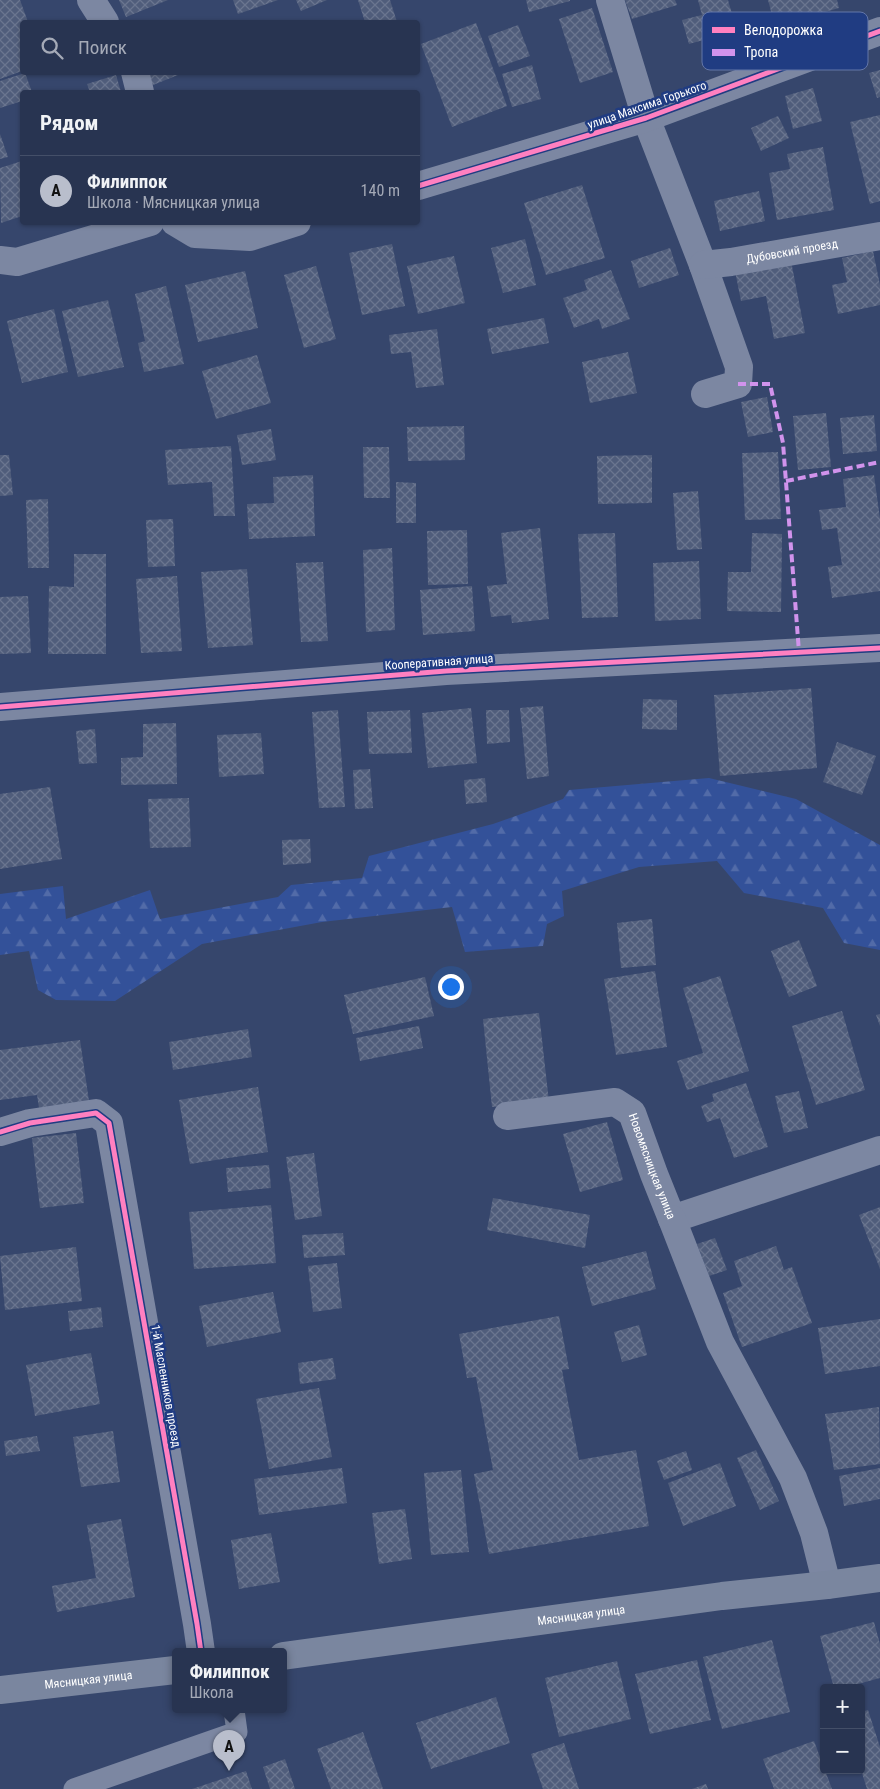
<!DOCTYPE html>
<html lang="ru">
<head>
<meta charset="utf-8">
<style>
  :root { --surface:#283451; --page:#303c58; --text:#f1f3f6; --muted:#a5aab7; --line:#444f68; --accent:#b9becc }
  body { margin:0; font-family:"Roboto Condensed",sans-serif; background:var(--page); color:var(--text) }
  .controls { position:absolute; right:15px; bottom:15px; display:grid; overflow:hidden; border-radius:5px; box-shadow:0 1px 4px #0004 }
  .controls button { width:45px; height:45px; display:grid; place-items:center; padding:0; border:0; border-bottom:1px solid var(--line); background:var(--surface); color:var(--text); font:25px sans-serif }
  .you { position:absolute; left:450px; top:986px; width:18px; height:18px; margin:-12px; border:4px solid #fff; border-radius:50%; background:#1a73e8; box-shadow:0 0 0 8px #1a73e833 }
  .badge { display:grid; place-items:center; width:32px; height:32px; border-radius:50%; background:var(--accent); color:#111; font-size:16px; font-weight:700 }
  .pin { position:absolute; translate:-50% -41px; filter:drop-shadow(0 1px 2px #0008) }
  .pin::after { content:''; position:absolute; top:26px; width:18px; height:15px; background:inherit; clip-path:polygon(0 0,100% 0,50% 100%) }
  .popup { position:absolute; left:172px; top:1648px; width:115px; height:65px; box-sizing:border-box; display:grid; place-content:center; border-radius:5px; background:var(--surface); filter:drop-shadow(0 1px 4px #0005); font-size:16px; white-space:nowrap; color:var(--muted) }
  .popup b { font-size:19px; color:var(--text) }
  .popup::after { content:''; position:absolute; left:50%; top:100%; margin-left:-10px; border:10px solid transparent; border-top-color:var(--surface) }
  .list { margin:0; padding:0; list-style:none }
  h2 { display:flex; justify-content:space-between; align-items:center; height:65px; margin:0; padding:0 20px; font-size:21px }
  h2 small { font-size:16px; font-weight:400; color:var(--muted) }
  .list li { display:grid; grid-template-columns:32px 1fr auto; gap:15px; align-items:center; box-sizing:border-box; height:70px; padding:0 20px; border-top:1px solid var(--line) }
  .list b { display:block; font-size:19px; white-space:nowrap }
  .list p { margin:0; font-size:16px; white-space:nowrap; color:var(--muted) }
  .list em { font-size:16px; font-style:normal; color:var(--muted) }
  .icon { flex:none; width:28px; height:28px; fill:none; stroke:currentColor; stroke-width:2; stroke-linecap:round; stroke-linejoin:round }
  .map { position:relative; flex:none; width:880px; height:1789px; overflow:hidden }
  .search { position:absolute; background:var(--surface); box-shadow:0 1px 4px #0004; left:20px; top:20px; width:400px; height:55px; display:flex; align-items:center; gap:12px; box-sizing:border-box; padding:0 18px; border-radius:5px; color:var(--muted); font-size:19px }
  .panel { position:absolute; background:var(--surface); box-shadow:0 1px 4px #0004; left:20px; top:90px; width:400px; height:135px; border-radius:5px }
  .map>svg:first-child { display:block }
  .forest { fill:url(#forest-firs) }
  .building { fill:url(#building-cross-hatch) }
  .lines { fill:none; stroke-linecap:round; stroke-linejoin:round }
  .lane { stroke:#7c87a2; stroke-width:21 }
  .street { stroke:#7c87a2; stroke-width:28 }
  .primary { stroke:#7a869f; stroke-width:28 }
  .quiet { stroke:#d193ec; stroke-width:4; stroke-dasharray:8 4; stroke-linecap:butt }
  .cycleway-casing { stroke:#203c82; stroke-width:8 }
  .cycleway { stroke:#ff80c0; stroke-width:5 }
  .labels { text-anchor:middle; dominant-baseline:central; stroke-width:5; stroke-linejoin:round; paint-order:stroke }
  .street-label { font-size:12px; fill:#fff; stroke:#203c82 }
  .key { fill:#203c82; stroke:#6376a8; stroke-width:1 }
  .key-label { font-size:14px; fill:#fff }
</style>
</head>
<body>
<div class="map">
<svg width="880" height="1789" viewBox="0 0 880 1789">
  <defs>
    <pattern id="forest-firs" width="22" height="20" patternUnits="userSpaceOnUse" patternTransform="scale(1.25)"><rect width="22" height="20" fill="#335199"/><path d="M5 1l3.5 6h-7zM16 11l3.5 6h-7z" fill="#526ba8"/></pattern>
    <pattern id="building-cross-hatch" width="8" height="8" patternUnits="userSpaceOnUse" patternTransform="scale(1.25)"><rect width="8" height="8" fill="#505d7b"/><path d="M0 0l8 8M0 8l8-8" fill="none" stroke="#6a758f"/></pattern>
  </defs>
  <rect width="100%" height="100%" fill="#36466c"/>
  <path class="forest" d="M709,778L796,799L880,845V950L844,943L823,908L744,893L717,861L639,867L562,891L564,916L547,924L543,946L465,952L452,907L322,922L202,944L115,1001L56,1000L38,990L29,951L0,955V894L63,886L66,919L150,890L160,919L278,897L291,885L362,878L369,856L493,824L563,799L569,790Z"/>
  <path class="building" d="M0,0H20L28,22H22V71L0,79Z
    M119,0H168L126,17Z
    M233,0H278L238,14Z
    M296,0H327L301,11Z
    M358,0H390L397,22H365Z
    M526,0H570V1L529,12Z
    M625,0H675L677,5L632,19Z
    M698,0H728L742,49L719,55L714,37L689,44L682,20L702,15Z
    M768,0H837L839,8L775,26Z
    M592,8L613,72L580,83L559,19Z
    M476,23L507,106L452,127L421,44Z
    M518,25L530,56L499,67L488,36Z
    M532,65L541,99L512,107L502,74Z
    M880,70V97L877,98L869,73Z
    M142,72H183V73L148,87Z
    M25,73L32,92H22V101L0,108V81Z
    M116,75L121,92H90L87,84Z
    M813,88L822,121L793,129L785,96Z
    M880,115V201L870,204L850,122Z
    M778,116L789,138L761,151L751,128Z
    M0,134L8,157L0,159Z
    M823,147L834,210L777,220L769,173L790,169L787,154Z
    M22,161V216L1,223L0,168Z
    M582,185L605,258L546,275L524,203Z
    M759,191L765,221L720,231L714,201Z
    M525,239L536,285L503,293L491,248Z
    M392,244L405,306L362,315L349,253Z
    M670,248L679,275L639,288L631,261Z
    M873,251L880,285V305L838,314L832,285L847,282L842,258Z
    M454,256L465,303L418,314L407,266Z
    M791,261L805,333L774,339L766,296L741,301L735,271Z
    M316,266L336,339L304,348L284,275Z
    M611,270L630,319L602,329L599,319L574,328L563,298L587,290L584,280Z
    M245,271L258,328L198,342L185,285Z
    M166,286L184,364L144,372L138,343L145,341L135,294Z
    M108,300L124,367L78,377L62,311Z
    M54,309L68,372L22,383L7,321Z
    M544,318L549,343L492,354L487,329Z
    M437,329L444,385L416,388L411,352L391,354L389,335Z
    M628,352L637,393L590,403L582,362Z
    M257,355L271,403L216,419L202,371Z
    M767,397L773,432L748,437L741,402Z
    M826,413L831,467L798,470L793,416Z
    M874,415L877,451L843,454L840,418Z
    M464,426L465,460L408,461L407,427Z
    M271,429L276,460L242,465L237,435Z
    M231,446L235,516H214L212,482L168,485L165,450Z
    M363,447H389L390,498H364Z
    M778,452L781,519L745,520L742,453Z
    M0,455H9L13,495L0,496Z
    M652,455V503L598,504L597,456Z
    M313,475L315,536L249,539L247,504L274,503L273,477Z
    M874,475L880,519V591L832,598L828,567L842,565L837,528L822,530L819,510L846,507L843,479Z
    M396,482L416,483V523H396Z
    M698,491L702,549L677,550L673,493Z
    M48,499L49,568H28L26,500Z
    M173,519L175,566L148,567L146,520Z
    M540,528L549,619L512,623L511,615L491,617L487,586L507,584L501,533Z
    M467,530L468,584L428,585L427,531Z
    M615,533L618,617L582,618L578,534Z
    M752,533L782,534L781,612L727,611L728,572H751Z
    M392,548L395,630L366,632L363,550Z
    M74,554H106V654H48L49,586L74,587Z
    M699,561L701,619L655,621L653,563Z
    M323,562L328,641L301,642L296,563Z
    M247,569L253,645L208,648L201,572Z
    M177,576L182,651L141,653L136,579Z
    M472,586L475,631L423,635L420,590Z
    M28,596L31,653L0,654V597Z
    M811,688L817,768L720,776L714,695Z
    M643,699L677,700V730L642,729Z
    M543,706L549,776L527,779L520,708Z
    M471,708L477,763L428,768L422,713Z
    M338,710L345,807L319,808L312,712Z
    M410,710L412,753L369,754L367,712Z
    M486,710H509L510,742L487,744Z
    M176,723L177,784L121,785V758L143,757V724Z
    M95,729L97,763L79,764L76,731Z
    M261,733L264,774L219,777L217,735Z
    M837,742L876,756L862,795L823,782Z
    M370,769L373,808L355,809L353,770Z
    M485,778L487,802L466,804L464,780Z
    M50,787L62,859L0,869V794Z
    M189,798L191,847L150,848L148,799Z
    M310,839L311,863L283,865L282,840Z
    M652,919L656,965L621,968L617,923Z
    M799,940L817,986L789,997L771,951Z
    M655,971L667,1047L616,1055L604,979Z
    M720,976L749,1071L687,1090L677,1061L703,1053L683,988Z
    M425,977L434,1016L353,1034L344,995Z
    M842,1011L865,1090L816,1105L792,1026Z
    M539,1013L549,1102L492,1107L483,1019Z
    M880,1014V1026L876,1015Z
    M419,1026L423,1048L360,1061L356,1038Z
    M248,1029L252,1057L173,1070L169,1042Z
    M80,1040L89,1101L39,1108L37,1095L0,1100V1050Z
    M746,1083L768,1147L734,1158L720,1118L707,1122L701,1106L714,1101L712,1094Z
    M258,1087L268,1152L190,1164L179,1100Z
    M799,1091L808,1128L784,1133L775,1096Z
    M607,1122L623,1180L580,1192L563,1134Z
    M76,1133L84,1203L40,1208L32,1138Z
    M314,1153L322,1216L295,1220L286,1157Z
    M269,1165L271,1188L228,1192L226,1168Z
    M493,1198L590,1215L585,1248L487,1230Z
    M271,1205L276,1263L194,1269L189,1212Z
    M880,1207V1269L859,1215Z
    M343,1233L345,1255L304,1258L302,1235Z
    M715,1238L727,1270L709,1276L697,1244Z
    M776,1246L784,1270L792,1267L812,1323L742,1347L723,1293L742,1286L734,1261Z
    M76,1247L82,1301L5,1310L0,1256Z
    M646,1251L656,1289L592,1306L582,1267Z
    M337,1263L342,1308L313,1312L308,1266Z
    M273,1292L281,1332L207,1347L199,1306Z
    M101,1307L103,1327L70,1331L68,1311Z
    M559,1316L569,1369L562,1370L579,1460L636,1450L649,1526L489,1554L474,1474L493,1470L476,1377L467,1378L459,1334Z
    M880,1319V1366L825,1374L818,1328Z
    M639,1325L647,1355L622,1362L614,1332Z
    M91,1353L100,1404L35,1416L26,1365Z
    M333,1358L336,1379L300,1384L298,1363Z
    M319,1388L332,1457L269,1469L256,1399Z
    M879,1407L880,1464L834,1470L825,1414Z
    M113,1431L120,1482L81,1487L73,1437Z
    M37,1436L40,1451L6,1456L4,1441Z
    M756,1450L779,1501L760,1510L737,1458Z
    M686,1451L692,1470L664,1480L657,1461Z
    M720,1463L736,1506L683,1526L668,1483Z
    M342,1468L347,1503L259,1515L254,1479Z
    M880,1468V1499L844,1506L839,1476Z
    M461,1470L469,1552L431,1555L424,1473Z
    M405,1509L412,1559L379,1564L372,1513Z
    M121,1519L135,1597L57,1612L52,1586L96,1578L87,1525Z
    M271,1533L280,1582L239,1589L231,1540Z
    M874,1622L880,1644V1678L843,1688H834L820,1636Z
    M772,1640L790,1712L722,1729L703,1657Z
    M697,1660L711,1720L650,1734L635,1674Z
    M617,1661L631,1719L559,1737L545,1678Z
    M496,1697L510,1743L431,1769L416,1723Z
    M868,1710L880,1747V1789H867L861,1770V1712Z
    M363,1732L383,1789H331L317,1749Z
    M814,1741L832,1789H774L763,1759Z
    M564,1743L579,1789H543L531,1754Z
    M285,1759L295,1789H270L263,1767Z
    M246,1771L252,1789H192Z
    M706,1784L708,1789H692Z"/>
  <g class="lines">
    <path class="lane" d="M74,1789L237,1732L234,1710"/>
    <g class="street">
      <path d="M91,0L105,22"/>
      <path d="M610,0L646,118L703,265L739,367L738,384L705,394"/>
      <path d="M135,72L140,92"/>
      <path d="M418,186L646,118L880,31"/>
      <path d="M175,222L195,234L250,237L297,222"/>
      <path d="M0,260L17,262L150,222"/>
      <path id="s1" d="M703,265L731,262L880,236"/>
      <path d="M0,707L446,671L880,648"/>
      <path id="s2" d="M507,1116L615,1102L632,1113L654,1174L672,1219L880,1150"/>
      <path d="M0,1132L30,1123L96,1113L109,1123L197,1624L201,1652"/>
      <path d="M672,1219L720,1342L793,1478L814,1533L827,1585"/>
    </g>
    <g class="primary">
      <path id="s3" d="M283,1656L722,1596L827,1585L880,1578"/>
      <path id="s4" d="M0,1690L175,1670"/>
    </g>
    <path class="quiet" d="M738,384H770L783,443L799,652
      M786,481L880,462"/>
    <defs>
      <path id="cycleway" d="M418,186L646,118L880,31
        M0,707L446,671L880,648
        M0,1132L30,1123L96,1113L109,1123L197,1624L201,1652"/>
    </defs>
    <use href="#cycleway" class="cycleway-casing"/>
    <use href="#cycleway" class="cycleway"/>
  </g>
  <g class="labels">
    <g class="street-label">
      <text transform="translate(647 105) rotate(-19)">улица Максима Горького</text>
      <text stroke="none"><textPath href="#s1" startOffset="90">Дубовский проезд</textPath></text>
      <text transform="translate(439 662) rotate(-4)">Кооперативная улица</text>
      <text stroke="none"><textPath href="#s2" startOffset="186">Новомясницкая улица</textPath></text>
      <text transform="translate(166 1386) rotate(80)">1-й Масленников проезд</text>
      <text stroke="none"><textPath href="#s3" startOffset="301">Мясницкая улица</textPath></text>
      <text stroke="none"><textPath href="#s4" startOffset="89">Мясницкая улица</textPath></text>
    </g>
  </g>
  <rect x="702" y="12" width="166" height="58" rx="8" class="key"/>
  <rect x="712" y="27" width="23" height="6" fill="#ff80c0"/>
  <rect x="712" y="49" width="23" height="7" fill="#d193ec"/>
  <g class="key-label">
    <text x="744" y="35">Велодорожка</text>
    <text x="744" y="57">Тропа</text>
  </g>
</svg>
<div class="controls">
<button>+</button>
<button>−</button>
</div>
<div class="you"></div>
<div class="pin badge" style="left:229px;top:1771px">A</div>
<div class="popup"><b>Филиппок</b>Школа</div>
<div class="search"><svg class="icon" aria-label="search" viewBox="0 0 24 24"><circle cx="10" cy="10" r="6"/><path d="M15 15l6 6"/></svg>Поиск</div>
<section class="panel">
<h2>Рядом<small></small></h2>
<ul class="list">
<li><span class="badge">A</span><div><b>Филиппок</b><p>Школа · Мясницкая улица</p></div><em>140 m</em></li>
</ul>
</section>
</div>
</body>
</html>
